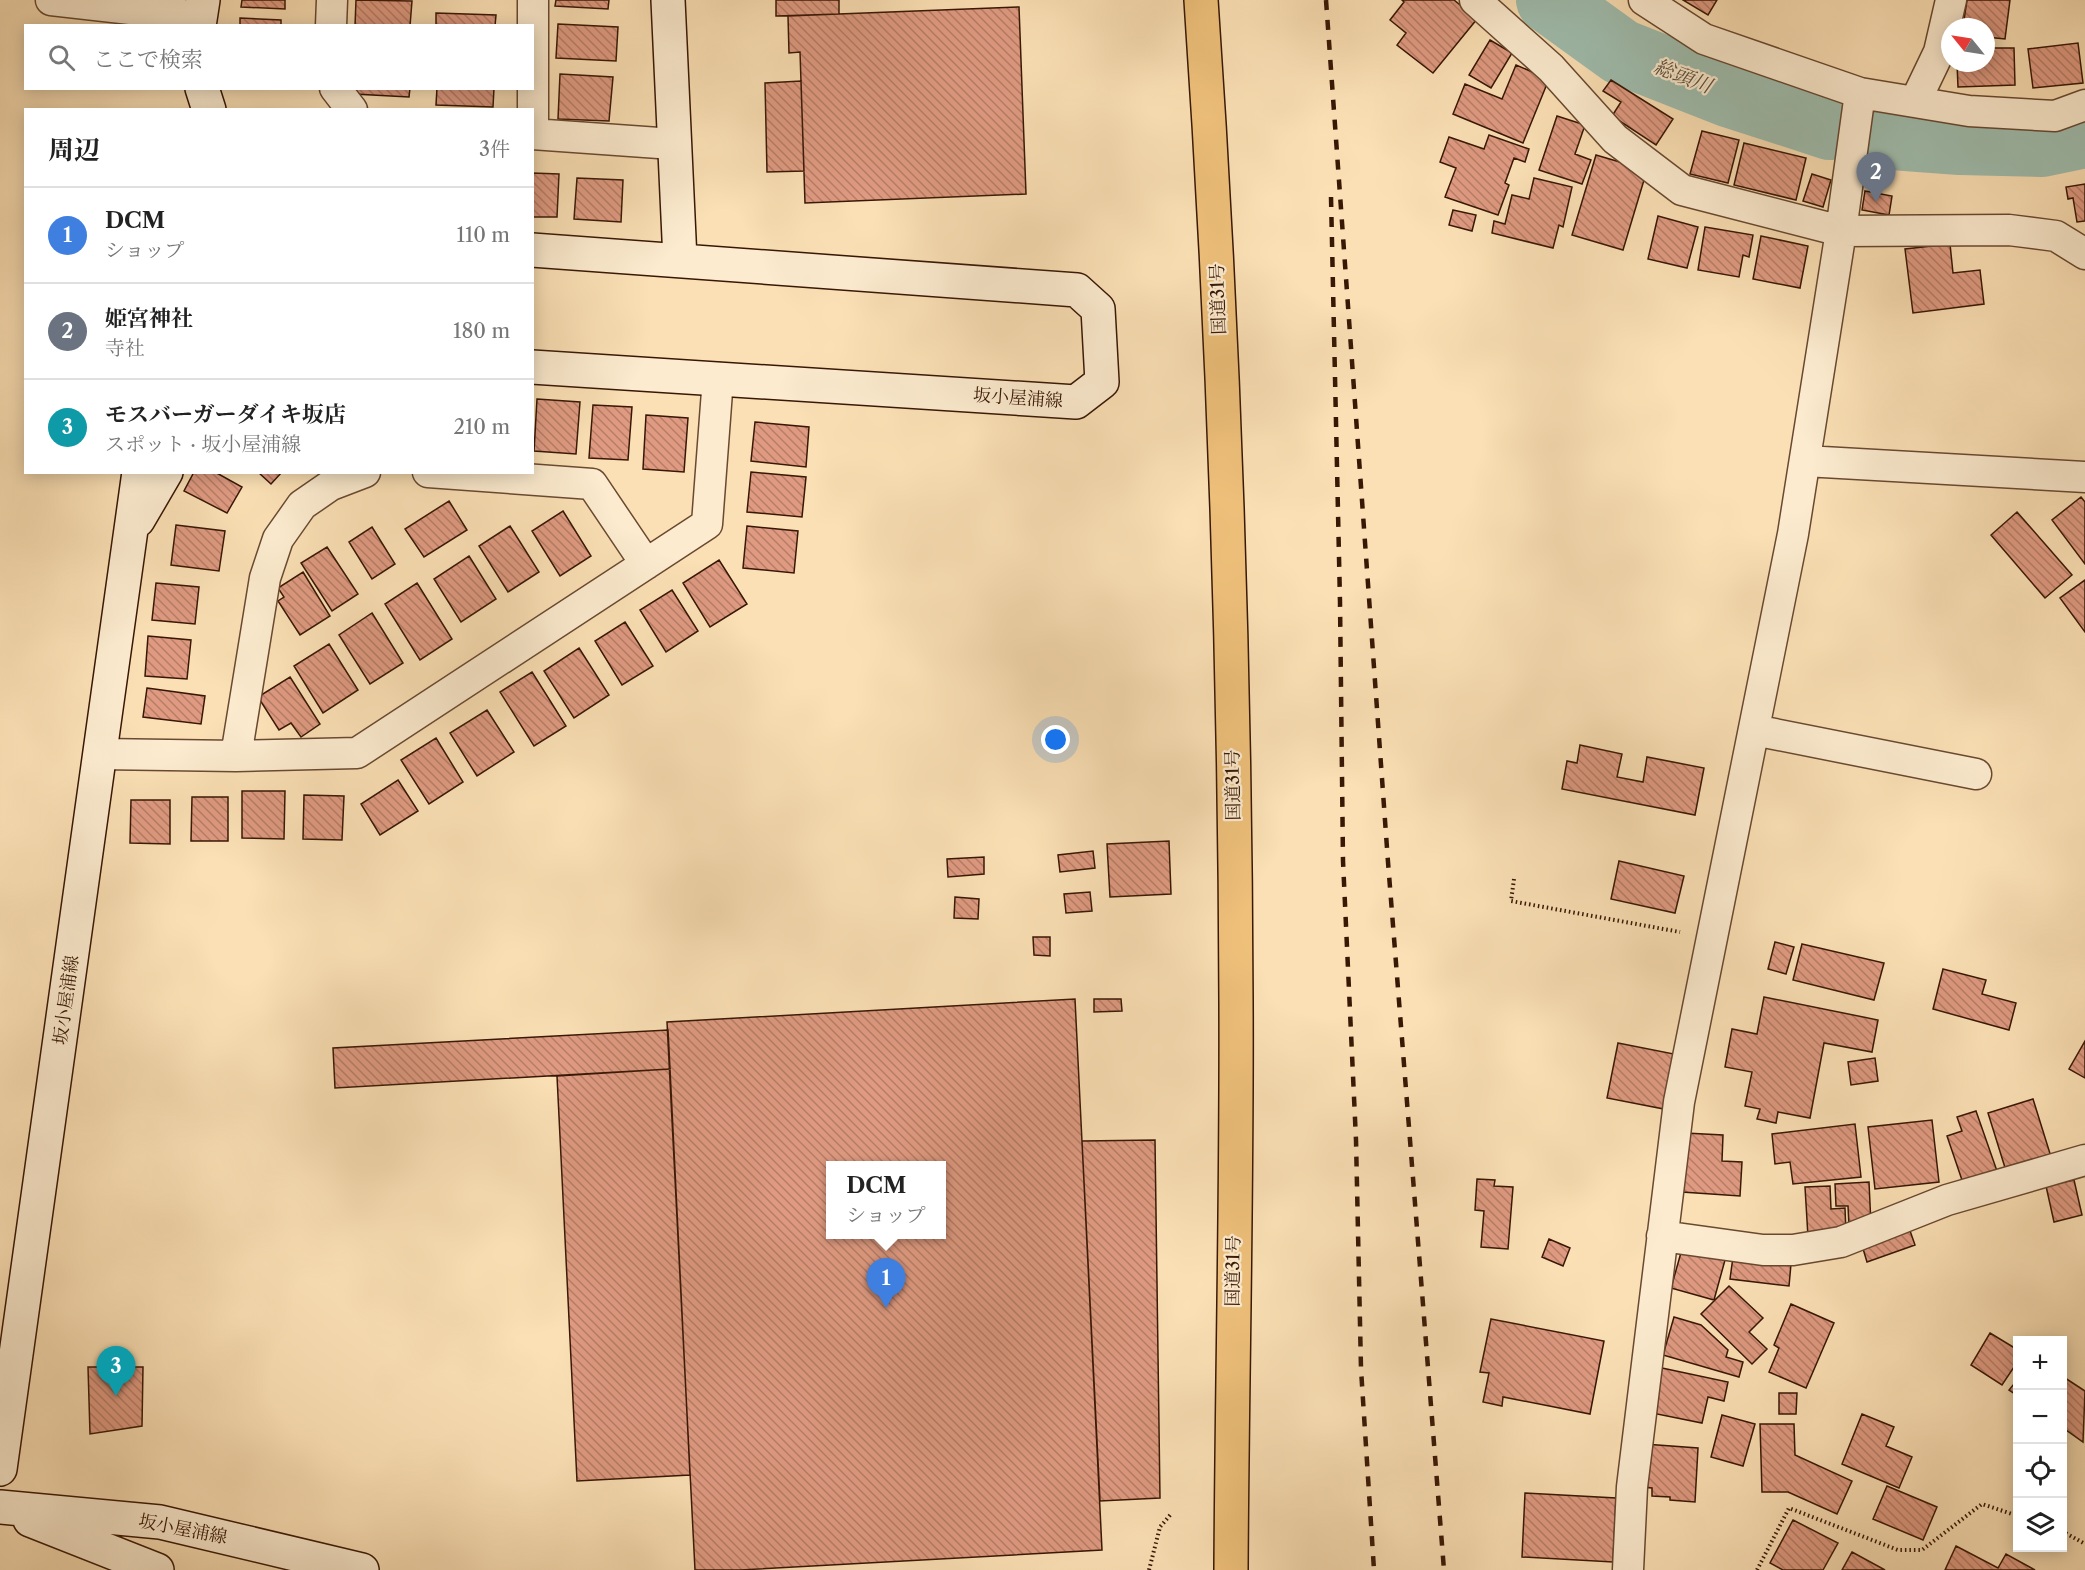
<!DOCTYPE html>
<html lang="ja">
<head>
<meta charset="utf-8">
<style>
  :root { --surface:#fff; --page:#f2f2f2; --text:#222; --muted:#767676; --line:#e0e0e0; --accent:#8f2418 }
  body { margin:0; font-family:"Libre Caslon Text","Noto Serif JP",serif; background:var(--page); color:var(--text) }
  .controls { position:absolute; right:18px; bottom:18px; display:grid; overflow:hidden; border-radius:0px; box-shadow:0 3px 15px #0003 }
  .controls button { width:54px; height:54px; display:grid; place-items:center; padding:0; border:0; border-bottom:2px solid var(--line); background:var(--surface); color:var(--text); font:30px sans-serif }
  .compass { position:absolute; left:1941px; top:18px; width:54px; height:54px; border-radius:50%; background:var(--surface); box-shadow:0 3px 15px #0003; rotate:300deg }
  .you { position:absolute; left:1056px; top:740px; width:21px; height:21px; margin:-15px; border:4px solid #fff; border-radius:50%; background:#1a73e8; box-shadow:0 0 0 9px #1a73e833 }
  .badge { display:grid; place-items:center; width:39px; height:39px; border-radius:50%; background:var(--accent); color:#fff; font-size:20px; font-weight:700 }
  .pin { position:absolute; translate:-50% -50px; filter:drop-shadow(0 2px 3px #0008) }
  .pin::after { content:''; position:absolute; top:32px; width:21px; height:18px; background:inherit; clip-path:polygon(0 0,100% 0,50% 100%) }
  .popup { position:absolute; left:826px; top:1161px; width:120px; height:78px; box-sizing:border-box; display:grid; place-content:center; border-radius:0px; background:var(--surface); filter:drop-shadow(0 2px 4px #0005); font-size:20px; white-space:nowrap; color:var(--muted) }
  .popup b { font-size:22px; color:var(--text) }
  .popup::after { content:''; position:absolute; left:50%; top:100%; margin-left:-12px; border:12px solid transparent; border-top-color:var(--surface) }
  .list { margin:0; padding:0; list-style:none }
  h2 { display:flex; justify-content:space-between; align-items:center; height:78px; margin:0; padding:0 24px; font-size:26px }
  h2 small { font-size:20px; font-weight:400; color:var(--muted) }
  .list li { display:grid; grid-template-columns:39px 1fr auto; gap:18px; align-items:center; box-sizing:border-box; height:96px; padding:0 24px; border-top:2px solid var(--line) }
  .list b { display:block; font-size:22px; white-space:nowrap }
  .list p { margin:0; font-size:20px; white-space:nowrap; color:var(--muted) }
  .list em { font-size:20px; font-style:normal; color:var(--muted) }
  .icon { flex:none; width:33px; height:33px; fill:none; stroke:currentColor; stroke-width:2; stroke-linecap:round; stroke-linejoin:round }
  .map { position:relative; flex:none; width:2085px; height:1570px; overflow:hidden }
  .search { position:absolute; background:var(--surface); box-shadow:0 3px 15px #0003; left:24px; top:24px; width:510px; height:66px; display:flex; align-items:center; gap:15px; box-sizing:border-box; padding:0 21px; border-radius:0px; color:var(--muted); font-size:22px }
  .panel { position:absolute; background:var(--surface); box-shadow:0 3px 15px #0003; left:24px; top:108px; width:510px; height:366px; border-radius:0px }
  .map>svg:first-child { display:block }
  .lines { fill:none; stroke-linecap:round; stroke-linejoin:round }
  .river { stroke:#9fbdae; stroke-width:66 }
  .building { fill:url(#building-back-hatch); stroke:#381705; stroke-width:1.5; fill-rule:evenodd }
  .street-casing { stroke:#694931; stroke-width:33 }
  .secondary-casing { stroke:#381705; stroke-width:36 }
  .highway-casing { stroke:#381705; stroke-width:36 }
  .path { stroke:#381705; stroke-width:4; stroke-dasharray:1.5 3; stroke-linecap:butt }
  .street { stroke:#fcebcf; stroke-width:30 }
  .secondary { stroke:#fcebcf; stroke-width:33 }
  .highway { stroke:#eec07a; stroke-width:33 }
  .rail { stroke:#381705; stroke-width:4.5; stroke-dasharray:10 10; stroke-linecap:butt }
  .labels { text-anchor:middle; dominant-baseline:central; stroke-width:4.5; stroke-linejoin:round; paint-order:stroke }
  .street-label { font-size:18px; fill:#381705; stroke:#fcebcf }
  .water-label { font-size:20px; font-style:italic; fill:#5c5140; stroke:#fcebcf }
</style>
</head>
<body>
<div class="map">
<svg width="2085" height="1570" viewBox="0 0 2085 1570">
  <defs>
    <pattern id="building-back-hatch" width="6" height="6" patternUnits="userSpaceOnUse" patternTransform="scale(1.5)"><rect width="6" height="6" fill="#df9a81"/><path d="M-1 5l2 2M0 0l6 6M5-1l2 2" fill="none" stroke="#b67d68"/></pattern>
  </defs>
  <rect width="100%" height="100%" fill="#fbe0b5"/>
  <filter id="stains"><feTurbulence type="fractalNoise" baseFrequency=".00333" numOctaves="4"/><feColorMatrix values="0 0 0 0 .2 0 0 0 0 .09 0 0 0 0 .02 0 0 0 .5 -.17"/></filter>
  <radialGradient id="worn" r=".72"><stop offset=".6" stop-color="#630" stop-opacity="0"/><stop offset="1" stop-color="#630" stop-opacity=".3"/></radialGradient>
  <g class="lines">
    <path class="river" d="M1549,0L1621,52L1728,94L1830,127
      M1879,136L1960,142L2042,144L2085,135"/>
  </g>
  <path class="building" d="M242,0H285V9L241,7Z
    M356,0L412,1L410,26H355Z
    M556,0H609L608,9L555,6Z
    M776,0H839V14L776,16Z
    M1402,0H1454L1477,19L1433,73L1397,45L1406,33L1390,20L1404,2Z
    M1683,0H1717L1708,15Z
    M1967,0H2010L2005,39L1986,37V27H1963Z
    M1019,7L1026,194L805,203L800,52L789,53L788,16Z
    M436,13L496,15L495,26H436Z
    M240,18L281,20V26H240Z
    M558,24L618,27L616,61L556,58Z
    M1490,40L1512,53L1491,88L1469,75Z
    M2078,43L2083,83L2033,88L2028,49Z
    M1986,48H2014L2015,85L1958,87L1957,63H1986Z
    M1516,65L1549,79L1523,143L1453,114L1465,84L1502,99Z
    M560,74L613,77L609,121L558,119Z
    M1611,80L1673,119L1656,145L1612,116L1621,102L1603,91Z
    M801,81L804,171L767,172L765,83Z
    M354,88H410L409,97L354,94Z
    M437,88H494L493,107L436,105Z
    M1557,116L1585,125L1575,154L1591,160L1582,184L1539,170Z
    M1702,131L1739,140L1728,183L1690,174Z
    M1489,135L1529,149L1525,162L1514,158L1505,183L1509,185L1498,215L1445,197L1456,168L1440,162L1449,137L1484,149Z
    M1744,143L1806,158L1796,200L1734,185Z
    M1596,155L1647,170L1623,250L1572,235Z
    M532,173L559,174L557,217H532Z
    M1812,174L1831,180L1823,207L1803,201Z
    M577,178L623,180L621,222L574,219Z
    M1534,178L1572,187L1563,227L1559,225L1553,248L1492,233L1494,221L1505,224L1512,195L1529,199Z
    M2085,184V221L2077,222L2073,198L2068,199L2066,187Z
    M1865,191L1892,196L1889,215L1862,210Z
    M1453,210L1476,215L1472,231L1449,225Z
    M1658,216L1698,227L1687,268L1648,259Z
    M1705,227L1753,235L1749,257L1743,255L1739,277L1698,270Z
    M1761,236L1808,246L1800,288L1753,279Z
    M1950,244L1953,273L1980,270L1984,304L1913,313L1905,249Z
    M537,399L580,402L576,454L534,451Z
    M593,405L632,407L628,460L589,458Z
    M646,415L688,418L684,472L643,469Z
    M755,422L809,427L806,467L751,461Z
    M194,472H215L242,487L227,513L184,491Z
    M258,472H282L271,484Z
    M751,472L806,477L802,517L747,512Z
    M2081,497L2085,502V564L2052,520Z
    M449,501L467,530L424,557L405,529Z
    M563,511L591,556L560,576L532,531Z
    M2017,512L2072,575L2045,598L1991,535Z
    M176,525L225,531L219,571L171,565Z
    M510,526L539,572L508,592L479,546Z
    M747,526L798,531L794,573L743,568Z
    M372,527L395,564L372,579L349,542Z
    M327,547L358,594L332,611L301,563Z
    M469,556L496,599L461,622L434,579Z
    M719,560L747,604L710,627L683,583Z
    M303,572L330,616L300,635L278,601L284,597L278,588Z
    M2085,580V632L2060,598Z
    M156,583L199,587L195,624L152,620Z
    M417,583L452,639L420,660L385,604Z
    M672,590L698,631L666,652L640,610Z
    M372,613L403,663L370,684L339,635Z
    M625,622L653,666L622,685L595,641Z
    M148,636L191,640L187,679L145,676Z
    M329,644L358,690L323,713L294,666Z
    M579,648L609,695L574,718L544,671Z
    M532,672L566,726L534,746L500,692Z
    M290,677L320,724L301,737L291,723L279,730L258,697Z
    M147,688L205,696L201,724L143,717Z
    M487,710L514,752L477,776L450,733Z
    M436,738L463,782L429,804L401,760Z
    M1580,745L1622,754L1617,777L1643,782L1647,757L1704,768L1695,815L1562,789L1567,761L1577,763Z
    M398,780L418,811L380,835L361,804Z
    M242,791H285L284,839L242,838Z
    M304,795L344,796L342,840L303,839Z
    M192,797H228V841H191Z
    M131,800H170V844L130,843Z
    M1169,841L1171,894L1110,897L1107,844Z
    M1093,851L1095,868L1060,872L1058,855Z
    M984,857V874L948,877L947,859Z
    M1619,861L1684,876L1675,913L1611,899Z
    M1090,892L1092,911L1066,913L1064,894Z
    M955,897L979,899L978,919L954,918Z
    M1033,937H1050V956L1034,955Z
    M1775,942L1794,947L1786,974L1768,969Z
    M1802,944L1884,963L1874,1000L1793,980Z
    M1943,969L1986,980L1982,994L2016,1003L2009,1030L1933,1009Z
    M1764,997L1878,1020L1872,1052L1824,1043L1810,1118L1778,1112L1776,1123L1757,1119L1760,1109L1745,1106L1752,1072L1725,1067L1732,1029L1757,1034Z
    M1075,999L1102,1550L740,1570H695L667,1022ZM830,1166H942V1234H830Z
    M1094,999H1121L1122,1011L1094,1012Z
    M668,1030L670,1069L335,1088L333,1048Z
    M2085,1041V1078L2069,1069Z
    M1618,1043L1674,1054L1664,1109L1607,1098Z
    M1875,1058L1878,1081L1851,1085L1848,1062Z
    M670,1069L690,1475L577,1481L557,1076Z
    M2033,1099L2052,1160L2007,1174L1988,1113Z
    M1976,1111L1997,1171L1963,1183L1947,1136L1962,1131L1957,1117Z
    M1932,1120L1939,1182L1875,1189L1868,1127Z
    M1855,1124L1861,1177L1793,1184L1790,1162L1775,1164L1772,1134Z
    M1685,1133L1723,1135L1722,1161L1742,1162L1740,1196L1682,1192Z
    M1155,1140L1160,1498L1100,1501L1082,1141Z
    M1477,1179L1495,1180L1494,1186L1513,1187L1508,1249L1481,1247L1484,1211L1475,1210Z
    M2074,1180L2082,1215L2054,1222L2046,1186Z
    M1869,1182L1871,1225L1849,1226L1848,1206H1836L1835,1184Z
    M1830,1186L1831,1209L1845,1208L1846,1235L1808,1237L1805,1187Z
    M1908,1225L1915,1245L1867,1262L1861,1242Z
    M1549,1239L1570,1248L1563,1266L1542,1257Z
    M1682,1249L1725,1260L1714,1300L1671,1288Z
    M1733,1257L1791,1264L1789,1286L1730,1279Z
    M1729,1286L1763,1318L1749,1332L1767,1349L1752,1364L1701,1314Z
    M1791,1304L1834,1323L1806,1388L1769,1372L1779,1348L1774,1345Z
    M1674,1317L1701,1325L1728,1350L1726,1357L1743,1362L1739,1377L1663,1355Z
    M1491,1319L1604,1341L1590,1414L1503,1397L1502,1406L1483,1402L1489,1373L1480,1372Z
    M1990,1333L2018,1350V1361L2002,1385L1971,1365Z
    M88,1367H143L142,1426L90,1434Z
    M1662,1368L1728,1382L1724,1401L1708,1397L1702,1423L1652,1413Z
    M2062,1376L2085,1391L2083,1442L2062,1427Z
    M2018,1379V1396L2009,1390Z
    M1779,1393H1797L1796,1414H1779Z
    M1862,1414L1894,1427L1886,1446L1912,1457L1899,1488L1842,1464Z
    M1722,1415L1755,1424L1743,1466L1711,1457Z
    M1760,1424H1794L1795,1455L1852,1481L1837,1514L1788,1492H1762Z
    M1644,1444L1698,1448L1695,1502L1670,1500V1497L1652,1496V1488L1641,1487Z
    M1887,1486L1937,1507L1923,1540L1873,1519Z
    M1525,1493L1616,1498L1613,1562L1522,1557Z
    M1793,1520L1838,1543L1823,1570H1783L1770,1563Z
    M1956,1546L1998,1568L2006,1554L2035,1570H1945Z
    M1852,1552L1885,1570H1842Z"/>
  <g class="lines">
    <defs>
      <path id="street" d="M51,0L201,17
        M533,0V134
        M1475,0L1551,68L1615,139L1682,190L1841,231L2009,230L2056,236L2085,254
        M1644,0L1704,39L1860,93L1969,111L2055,116L2085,105
        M331,26L332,0
        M335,88L352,110
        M1915,102L1939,52L1951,0
        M532,134L673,144
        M1805,461L2085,477
        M428,472L592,484L646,564
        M1754,730L1976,774
        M100,754L236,756L357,753L707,524L718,378
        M236,756L265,578L278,539L302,505L331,485L365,472
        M1662,1236L1763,1250H1793L1841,1242L1947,1200L2085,1160
        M1628,1570L1632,1487L1679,1102L1793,534L1841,231L1860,93"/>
      <path id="secondary" d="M668,0L680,260
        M199,26L203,0
        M202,88L209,110
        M532,250L1077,290L1098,309L1102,382L1076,402L532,367
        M138,520L166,472
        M0,1469L139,472
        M0,1507L160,1522L362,1570
        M30,1520L157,1570"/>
      <path id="highway" d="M1201,0C1224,333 1235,668 1236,1002C1237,1191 1232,1381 1231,1570"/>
    </defs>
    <use href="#street" class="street-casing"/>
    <use href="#secondary" class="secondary-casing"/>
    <use href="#highway" class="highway-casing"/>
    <path class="path" d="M1514,879L1511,901L1680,932
      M2062,1531L2085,1544
      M1149,1570L1160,1527L1171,1514
      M1757,1570L1789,1508L1898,1550H1922L1982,1504L2018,1516"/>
    <use href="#street" class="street"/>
    <use href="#secondary" class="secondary"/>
    <use href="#highway" class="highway"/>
    <path class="rail" d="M1326,0L1388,862L1444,1570
      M1331,197L1340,602L1343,861L1356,1140L1361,1369L1374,1570"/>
  </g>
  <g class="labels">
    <g class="street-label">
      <text transform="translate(1218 299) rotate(-92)">国道31号</text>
      <text transform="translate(1018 398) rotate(4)">坂小屋浦線</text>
      <text transform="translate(1233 785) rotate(-91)">国道31号</text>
      <text transform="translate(66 1000) rotate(-82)">坂小屋浦線</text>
      <text transform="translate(1233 1271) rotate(-89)">国道31号</text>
      <text transform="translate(183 1529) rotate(11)">坂小屋浦線</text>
    </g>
    <g class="water-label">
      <text transform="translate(1683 76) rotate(21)">総頭川</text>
    </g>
  </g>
  <rect width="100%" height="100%" filter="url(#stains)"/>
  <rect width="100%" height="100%" fill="url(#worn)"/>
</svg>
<div class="controls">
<button>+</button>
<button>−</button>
<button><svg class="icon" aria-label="locate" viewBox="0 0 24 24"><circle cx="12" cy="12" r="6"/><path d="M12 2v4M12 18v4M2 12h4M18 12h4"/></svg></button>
<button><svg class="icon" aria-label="layers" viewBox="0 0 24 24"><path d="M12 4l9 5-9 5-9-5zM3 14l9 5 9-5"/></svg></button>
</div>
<svg class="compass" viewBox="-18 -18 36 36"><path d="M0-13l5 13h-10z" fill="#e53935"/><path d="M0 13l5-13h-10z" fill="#767676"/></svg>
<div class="you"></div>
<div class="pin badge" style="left:886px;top:1308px;background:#3f7fe0">1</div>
<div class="popup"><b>DCM</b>ショップ</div>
<div class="pin badge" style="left:1876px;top:202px;background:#6b7280">2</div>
<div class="pin badge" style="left:116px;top:1396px;background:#0f9aa8">3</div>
<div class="search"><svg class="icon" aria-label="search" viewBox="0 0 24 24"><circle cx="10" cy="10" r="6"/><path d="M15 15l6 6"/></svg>ここで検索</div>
<section class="panel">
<h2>周辺<small>3件</small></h2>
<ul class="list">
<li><span class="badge" style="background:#3f7fe0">1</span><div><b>DCM</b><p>ショップ</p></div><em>110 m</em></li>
<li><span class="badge" style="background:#6b7280">2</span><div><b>姫宮神社</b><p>寺社</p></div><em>180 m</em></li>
<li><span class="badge" style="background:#0f9aa8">3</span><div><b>モスバーガーダイキ坂店</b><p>スポット · 坂小屋浦線</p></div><em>210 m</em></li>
</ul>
</section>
</div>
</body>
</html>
